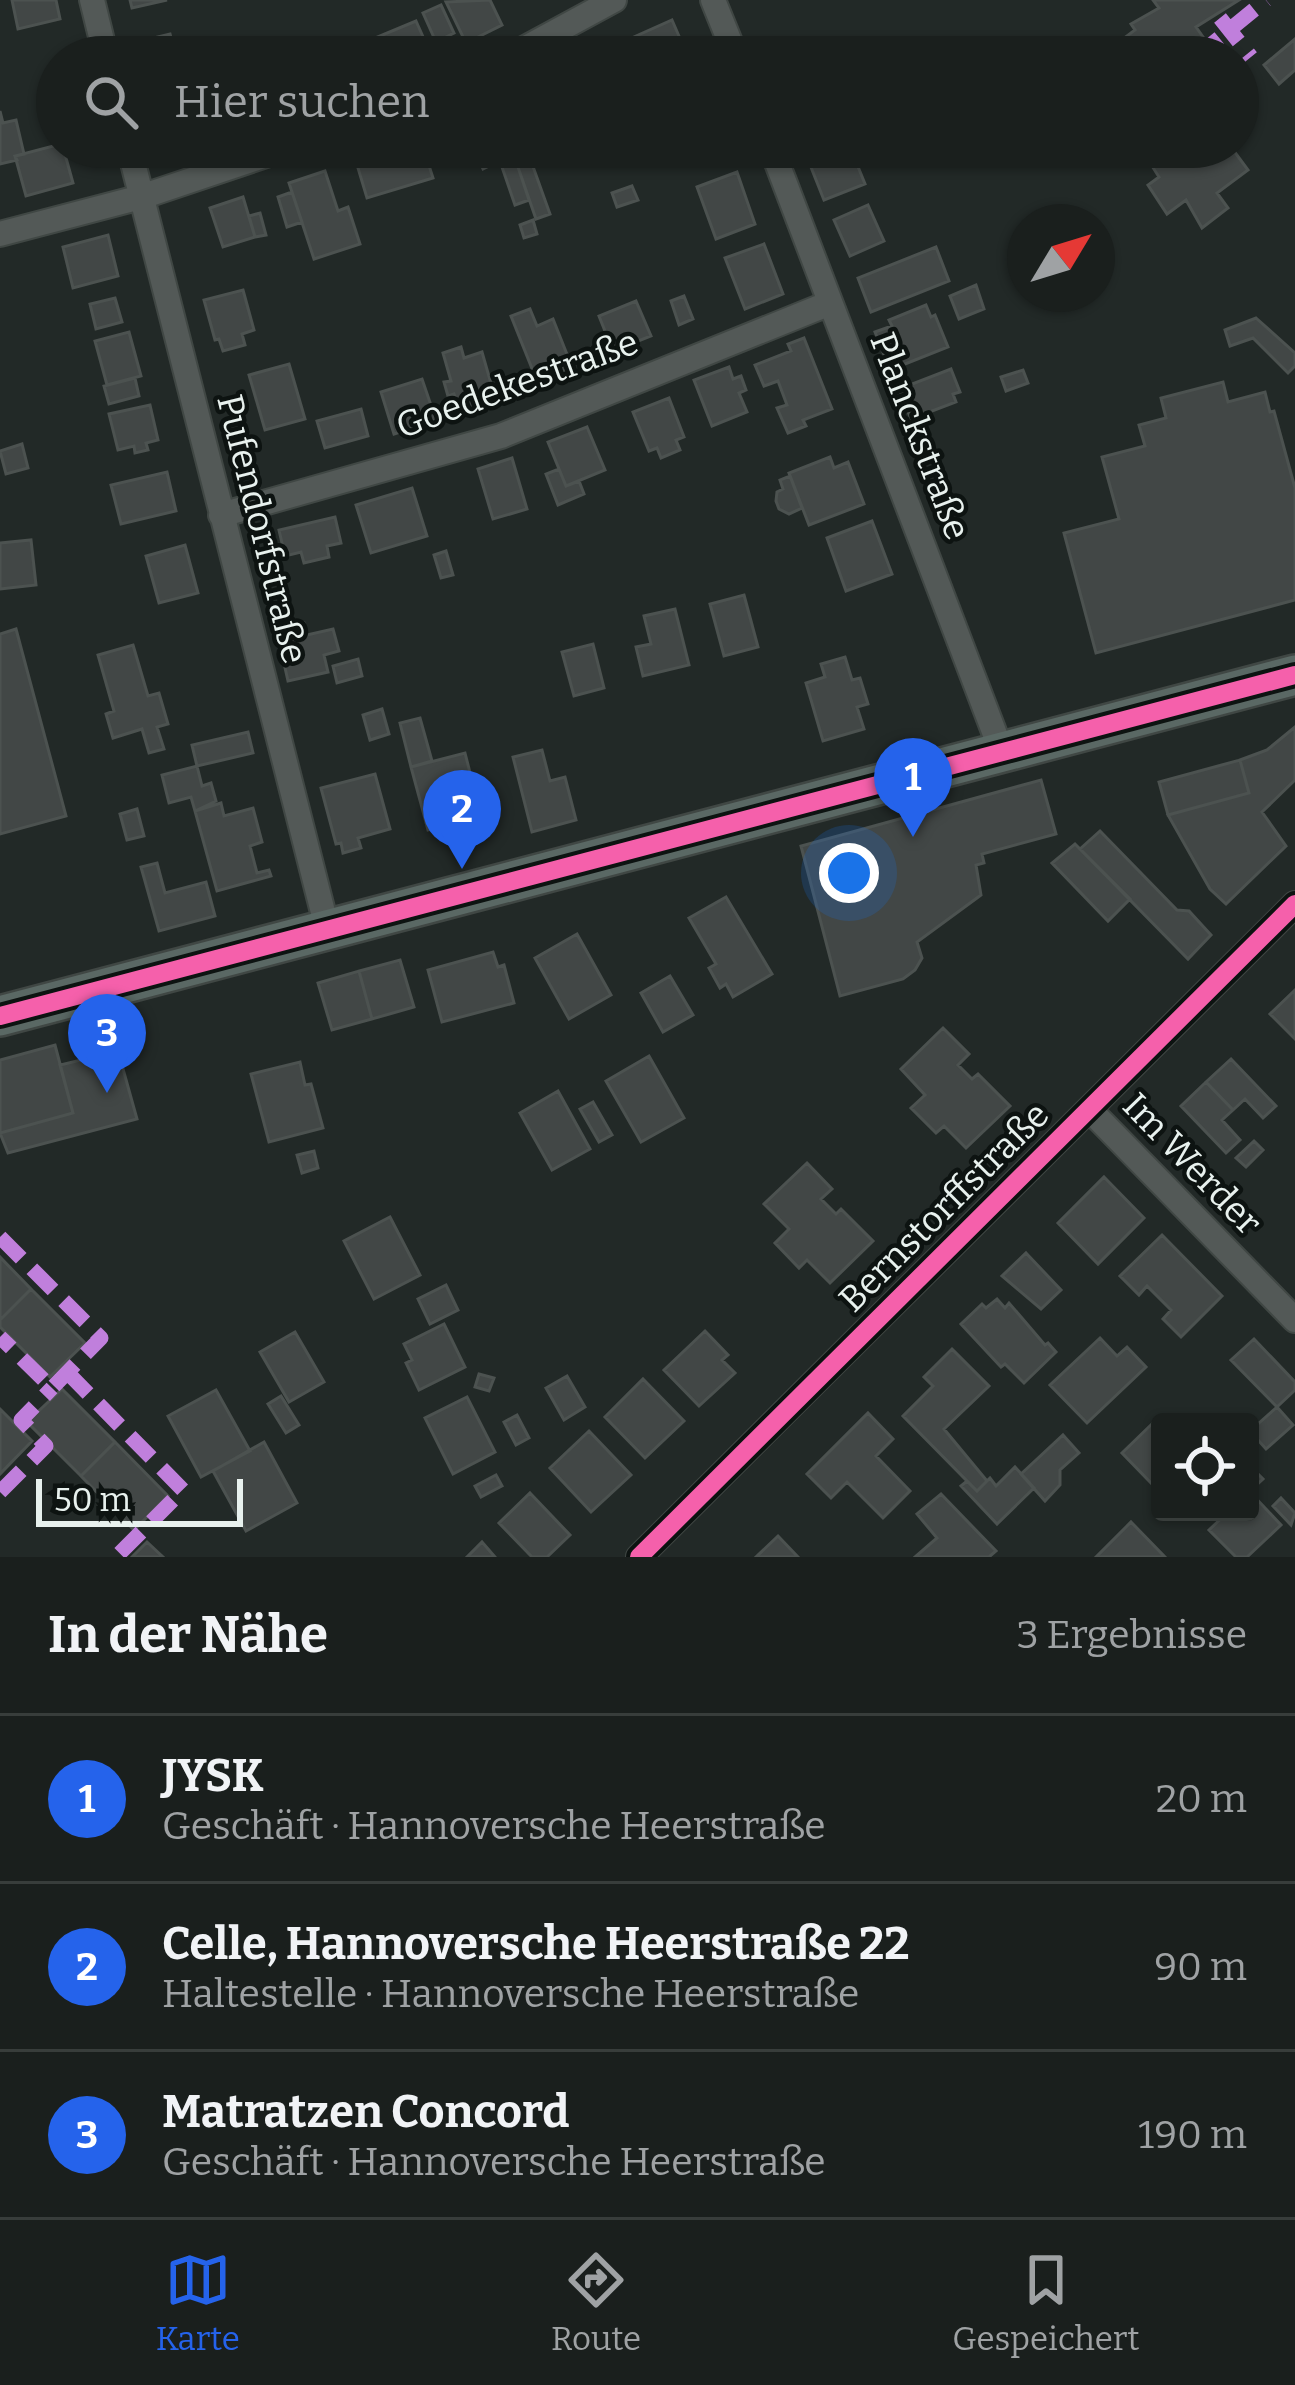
<!DOCTYPE html>
<html lang="de">
<head>
<meta charset="utf-8">
<style>
  :root { --surface:#1a1f1d; --page:#232726; --text:#f1f3f6; --muted:#9fa2a4; --line:#383d3b; --accent:#2563eb }
  body { margin:0; font-family:Bitter,serif; background:var(--page); color:var(--text) }
  .controls { position:absolute; right:36px; bottom:36px; display:grid; overflow:hidden; border-radius:12px; box-shadow:0 3px 9px #0004 }
  .controls button { width:108px; height:108px; display:grid; place-items:center; padding:0; border:0; border-bottom:3px solid var(--line); background:var(--surface); color:var(--text); font:60px sans-serif }
  .compass { position:absolute; left:1007px; top:204px; width:108px; height:108px; border-radius:50%; background:var(--surface); box-shadow:0 3px 9px #0004; rotate:52deg }
  .scale { position:absolute; left:36px; bottom:30px; width:207px; box-sizing:border-box; padding-left:12px; border:6px solid #e8f1ee; border-top:0; font-size:33px; line-height:42px; white-space:nowrap; color:#e8f1ee; -webkit-text-stroke:9px #0d1311; paint-order:stroke }
  .you { position:absolute; left:849px; top:873px; width:42px; height:42px; margin:-30px; border:9px solid #fff; border-radius:50%; background:#1a73e8; box-shadow:0 0 0 18px #1a73e833 }
  .badge { display:grid; place-items:center; width:78px; height:78px; border-radius:50%; background:var(--accent); color:#fff; font-size:39px; font-weight:700 }
  .pin { position:absolute; translate:-50% -99px; filter:drop-shadow(0 3px 6px #0008) }
  .pin::after { content:''; position:absolute; top:63px; width:42px; height:36px; background:inherit; clip-path:polygon(0 0,100% 0,50% 100%) }
  .list { margin:0; padding:0; list-style:none }
  h2 { display:flex; justify-content:space-between; align-items:center; height:156px; margin:0; padding:0 48px; font-size:51px }
  h2 small { font-size:39px; font-weight:400; color:var(--muted) }
  .list li { display:grid; grid-template-columns:78px 1fr auto; gap:36px; align-items:center; box-sizing:border-box; height:168px; padding:0 48px; border-top:3px solid var(--line) }
  .list b { display:block; font-size:45px; white-space:nowrap }
  .list p { margin:0; font-size:39px; white-space:nowrap; color:var(--muted) }
  .list em { font-size:39px; font-style:normal; color:var(--muted) }
  .icon { flex:none; width:66px; height:66px; fill:none; stroke:currentColor; stroke-width:2; stroke-linecap:round; stroke-linejoin:round }
  .map { position:relative; flex:none; width:1295px; height:1557px; overflow:hidden }
  .search { position:absolute; background:var(--surface); box-shadow:0 3px 9px #0004; left:36px; right:36px; top:36px; height:132px; display:flex; align-items:center; gap:30px; box-sizing:border-box; padding:0 42px; border-radius:66px; color:var(--muted); font-size:45px }
  .sheet { height:660px; background:var(--surface) }
  nav { display:flex; justify-content:space-around; align-items:center; box-sizing:border-box; height:168px; border-top:3px solid var(--line); background:var(--surface); font-size:33px; color:var(--muted) }
  nav a { display:grid; justify-items:center; gap:6px }
  nav .on { color:var(--accent) }
  .map>svg:first-child { display:block }
  .building { fill:#424746; stroke:#4c5250; stroke-width:3 }
  .lines { fill:none; stroke-linecap:round; stroke-linejoin:round }
  .minor-casing { stroke:#404744; stroke-width:28 }
  .primary-casing { stroke:#404744; stroke-width:44 }
  .minor { stroke:#535957; stroke-width:24 }
  .primary { stroke:#5a6864; stroke-width:39 }
  .quiet { stroke:#c07fdc; stroke-width:15; stroke-dasharray:30 15; stroke-linecap:butt }
  .cycleway-casing { stroke:#0d1311; stroke-width:26 }
  .cycleway { stroke:#f560ab; stroke-width:18 }
  .labels { text-anchor:middle; dominant-baseline:central; stroke-width:9; stroke-linejoin:round; paint-order:stroke }
  .street-label { font-size:36px; fill:#e8f1ee; stroke:#0d1311 }
</style>
</head>
<body>
<div class="map">
<svg width="1295" height="1557" viewBox="0 0 1295 1557">
  <rect width="100%" height="100%" fill="#222927"/>
  <path class="building" d="M12,0H56L60,19L18,29Z
    M130,0H167L132,8Z
    M490,0L502,25L466,43L446,2Z
    M1153,0H1239L1196,27L1203,37L1176,57H1099L1135,30L1131,24L1159,8Z
    M441,5L454,33L436,42L423,13Z
    M672,20L688,57H589Z
    M416,21L432,57H384L375,38Z
    M170,34L176,57H154L149,39Z
    M1295,39V70L1279,84L1264,65Z
    M814,45L820,57H785Z
    M0,111L3,123L16,120L24,154L15,156L17,160L0,164Z
    M57,145L63,147L73,183L26,196L15,156Z
    M389,147H396L399,157L424,150L433,178L367,198L355,158Z
    M454,147H492L499,161L483,169L478,157L463,165Z
    M511,147H526L550,214L536,219Z
    M686,147H727L728,150L692,164Z
    M803,147H850L865,184L824,200Z
    M1140,147H1199L1205,156L1217,147H1231L1248,170L1217,193L1228,208L1202,228L1186,200L1167,214L1148,185L1159,177Z
    M516,161L529,200L515,205L502,167Z
    M325,171L338,211L348,207L360,244L314,259L289,183Z
    M737,172L755,224L716,239L697,187Z
    M632,186L638,200L617,207L612,193Z
    M292,192L302,222L287,227L278,197Z
    M243,197L255,237L223,247L210,208Z
    M868,205L884,241L850,256L834,220Z
    M260,213L266,235L255,237L249,216Z
    M533,220L537,234L524,238L520,225Z
    M108,235L118,276L73,288L63,247Z
    M764,244L783,294L745,309L725,258Z
    M936,247L949,281L871,312L858,278Z
    M976,285L984,309L959,319L950,296Z
    M243,290L254,330L242,334L245,345L223,351L219,339L215,340L204,300Z
    M684,296L693,319L679,325L671,301Z
    M115,298L122,322L96,329L90,304Z
    M636,301L651,336L613,351L599,316Z
    M926,305L931,317L935,315L948,347L890,370L875,332L892,326L889,320Z
    M530,309L537,326L553,319L572,367L555,374L557,379L539,386L511,316Z
    M1256,318L1295,353V366L1288,373L1253,338L1230,346L1225,330Z
    M129,332L141,376L107,385L95,341Z
    M804,338L832,409L803,420L806,426L788,433L777,408L787,405L778,381L764,386L755,365L791,351L788,344Z
    M461,347L464,358L482,352L496,401L460,412L454,394L448,396L444,382L451,381L443,353Z
    M289,364L305,419L265,430L249,375Z
    M729,367L733,379L741,376L746,390L739,393L747,412L712,426L694,380Z
    M951,369L960,392L953,394L956,402L911,419L899,389Z
    M1023,370L1028,383L1006,391L1001,377Z
    M135,378L139,396L109,404L104,386Z
    M422,379L436,420L394,434L381,392Z
    M1223,382L1228,402L1265,392L1270,412L1274,411L1295,488V600L1096,653L1064,533L1119,519L1102,457L1145,446L1139,425L1166,418L1161,398Z
    M669,398L684,437L676,440L680,450L661,458L657,448L649,451L633,412Z
    M150,405L158,440L146,443L148,450L135,453L134,446L118,450L109,414Z
    M361,409L368,436L325,448L317,421Z
    M587,427L605,470L566,486L548,442Z
    M22,444L28,468L6,474L0,451Z
    M830,457L834,468L848,462L864,504L809,525L789,473Z
    M512,458L527,509L493,519L478,469Z
    M559,469L566,486L579,481L584,494L558,505L546,474Z
    M167,472L176,511L121,524L111,485Z
    M790,476L802,508L789,514L779,509L776,501L777,492L783,489L780,480Z
    M412,488L427,536L371,553L356,505Z
    M335,517L341,543L327,546L329,557L304,563L301,552L285,556L279,530Z
    M872,521L892,574L846,591L827,538Z
    M31,540L36,585L0,589V543Z
    M185,545L198,593L159,603L146,556Z
    M446,551L453,575L441,578L434,555Z
    M744,595L758,647L724,656L710,604Z
    M675,609L689,665L643,676L636,647L651,644L644,616Z
    M304,623L307,635L333,629L339,651L324,655L328,672L288,681L279,641L293,638L290,627Z
    M16,629L66,816L0,834V634Z
    M593,644L604,688L574,696L562,652Z
    M133,645L148,696L159,693L168,724L157,727L164,749L149,753L142,729L113,738L106,714L114,711L98,655Z
    M845,657L852,680L860,678L868,704L857,707L864,729L823,741L806,683L825,677L821,664Z
    M358,659L362,676L337,683L333,666Z
    M382,709L389,734L370,740L363,715Z
    M420,718L432,761L411,767L400,723Z
    M1295,727V780L1262,812L1286,846L1226,904L1210,889L1168,815L1249,793L1240,760L1267,750Z
    M248,732L253,753L197,766L192,745Z
    M542,750L550,781L565,777L576,820L532,832L513,757Z
    M465,753L479,808L446,817L448,825L428,830L411,767Z
    M1240,760L1249,793L1168,815L1159,782Z
    M197,766L202,786L211,783L216,801L195,811L191,797L169,803L162,775Z
    M375,774L390,829L358,838L361,848L343,853L341,843L336,844L321,788Z
    M1041,780L1056,834L982,854L984,863L976,865L981,895L917,942L922,958L915,970L903,979L840,996L801,846Z
    M221,803L224,816L253,808L262,842L250,846L257,873L269,870L271,876L217,891L195,811Z
    M137,809L144,836L127,840L120,814Z
    M1100,831L1177,910L1189,911L1211,935L1188,959L1080,849Z
    M1075,844L1130,899L1108,921L1052,863Z
    M157,863L165,893L206,882L215,916L159,931L141,867Z
    M726,897L772,974L733,997L726,984L720,988L709,968L716,964L689,918Z
    M577,934L611,995L569,1019L535,958Z
    M493,952L498,967L504,965L514,1003L442,1022L428,970Z
    M400,960L414,1007L372,1019L359,971Z
    M359,971L372,1019L332,1030L318,983Z
    M670,976L693,1015L663,1032L641,993Z
    M1295,990V1039L1270,1014Z
    M943,1028L969,1054L958,1065L972,1079L978,1074L1010,1106L966,1148L944,1126L936,1133L911,1108L925,1095L901,1069Z
    M55,1045L73,1113L0,1133V1060Z
    M118,1051L137,1119L8,1153L0,1133L73,1113L60,1065Z
    M649,1056L684,1118L641,1142L606,1081Z
    M1231,1059L1276,1106L1263,1118L1245,1099L1233,1110L1206,1082Z
    M300,1062L305,1085L311,1084L323,1128L269,1142L251,1074Z
    M1206,1082L1233,1110L1222,1120L1240,1140L1226,1153L1181,1106Z
    M558,1091L590,1149L552,1170L520,1113Z
    M593,1102L612,1135L599,1142L580,1109Z
    M1254,1141L1263,1150L1246,1167L1236,1158Z
    M314,1151L318,1168L302,1173L297,1155Z
    M807,1163L832,1189L821,1199L836,1214L841,1209L873,1241L830,1283L807,1260L799,1268L775,1243L789,1229L764,1204Z
    M1104,1177L1144,1218L1098,1264L1058,1223Z
    M390,1217L420,1275L374,1299L344,1241Z
    M1162,1235L1222,1296L1181,1337L1163,1319L1171,1310L1147,1286L1139,1295L1120,1276Z
    M1026,1253L1061,1290L1041,1309L1002,1276Z
    M0,1257L31,1289L0,1320Z
    M446,1285L458,1310L430,1324L418,1299Z
    M31,1289L85,1343L50,1377L0,1327V1320Z
    M997,1299L1005,1308L1009,1303L1045,1345L1048,1343L1056,1352L1024,1383L1005,1364L1001,1367L961,1324L982,1304L986,1308Z
    M444,1324L465,1367L419,1390L406,1363L412,1360L404,1344Z
    M705,1331L728,1355L722,1360L735,1373L699,1406L664,1370Z
    M295,1332L324,1382L289,1402L260,1352Z
    M1100,1338L1117,1356L1127,1347L1146,1367L1087,1423L1050,1385Z
    M1254,1339L1295,1382V1390L1277,1407L1231,1360Z
    M952,1349L989,1386L944,1429L987,1481L977,1491L903,1416L933,1386L924,1377Z
    M479,1374L494,1378L489,1391L475,1387Z
    M567,1376L585,1407L564,1420L546,1388Z
    M643,1379L684,1421L645,1458L605,1417Z
    M62,1389L115,1442L81,1476L27,1422Z
    M216,1390L250,1451L201,1477L168,1416Z
    M281,1396L299,1425L286,1433L268,1404Z
    M467,1397L495,1452L453,1474L425,1418Z
    M1277,1407L1293,1425L1266,1449L1250,1431Z
    M0,1409L32,1441L0,1474Z
    M868,1413L893,1439L876,1456L910,1491L883,1518L847,1482L831,1498L807,1474Z
    M517,1415L529,1438L516,1445L504,1422Z
    M1156,1420L1160,1424V1482L1155,1487L1122,1453Z
    M589,1431L631,1475L591,1512L550,1468Z
    M1063,1435L1079,1453L1060,1470V1485L1045,1501L1021,1474Z
    M115,1442L168,1496L134,1530L81,1476Z
    M264,1442L297,1503L246,1531L213,1471Z
    M1015,1467L1034,1488L997,1524L961,1486L967,1481L977,1491L990,1478L996,1486Z
    M1252,1468L1263,1479L1250,1491V1470Z
    M496,1475L502,1486L481,1497L475,1486Z
    M1250,1492L1281,1525L1247,1557H1236L1209,1530L1228,1512H1250Z
    M530,1493L570,1535L547,1557H532L499,1523Z
    M941,1494L996,1551L989,1557H915L937,1538L917,1514Z
    M1281,1498L1295,1513L1291,1525L1273,1506Z
    M1131,1522L1165,1557H1096Z
    M778,1536L798,1557H756Z
    M147,1542L163,1557H132Z
    M482,1542L495,1557H467Z"/>
  <g class="lines">
    <defs>
      <path id="minor" d="M92,0L106,57
        M713,0L736,57
        M509,57L614,0
        M129,147L327,928
        M771,147L1001,750
        M0,234L141,197L290,147
        M221,515L501,436L830,303
        M1089,1109L1295,1320
        M639,1557L1295,904"/>
      <path id="primary" d="M0,1016L1295,675"/>
    </defs>
    <use href="#minor" class="minor-casing"/>
    <use href="#primary" class="primary-casing"/>
    <use href="#minor" class="minor"/>
    <use href="#primary" class="primary"/>
    <path class="quiet" d="M1220,18L1251,57
      M1196,57L1266,0
      M0,1237L101,1338L52,1388L0,1337
      M67,1372L183,1490L116,1557
      M0,1492L46,1446L21,1420L52,1388"/>
    <defs>
      <path id="cycleway" d="M0,1016L1295,675
        M639,1557L1295,904"/>
    </defs>
    <use href="#cycleway" class="cycleway-casing"/>
    <use href="#cycleway" class="cycleway"/>
  </g>
  <g class="labels">
    <g class="street-label">
      <text transform="translate(517 384) rotate(-20)">Goedekestraße</text>
      <text transform="translate(920 436) rotate(69)">Planckstraße</text>
      <text transform="translate(262 529) rotate(76)">Pufendorfstraße</text>
      <text transform="translate(1192 1164) rotate(46)">Im Werder</text>
      <text transform="translate(944 1207) rotate(-45)">Bernstorffstraße</text>
    </g>
  </g>
</svg>
<div class="controls">
<button><svg class="icon" aria-label="locate" viewBox="0 0 24 24"><circle cx="12" cy="12" r="6"/><path d="M12 2v4M12 18v4M2 12h4M18 12h4"/></svg></button>
</div>
<svg class="compass" viewBox="-18 -18 36 36"><path d="M0-13l5 13h-10z" fill="#e53935"/><path d="M0 13l5-13h-10z" fill="#9fa2a4"/></svg>
<div class="scale">50 m</div>
<div class="you"></div>
<div class="pin badge" style="left:913px;top:837px">1</div>
<div class="pin badge" style="left:462px;top:869px">2</div>
<div class="pin badge" style="left:107px;top:1093px">3</div>
<div class="search"><svg class="icon" aria-label="search" viewBox="0 0 24 24"><circle cx="10" cy="10" r="6"/><path d="M15 15l6 6"/></svg>Hier suchen</div>
</div>
<section class="sheet">
<h2>In der Nähe<small>3 Ergebnisse</small></h2>
<ul class="list">
<li><span class="badge">1</span><div><b>JYSK</b><p>Geschäft · Hannoversche Heerstraße</p></div><em>20 m</em></li>
<li><span class="badge">2</span><div><b>Celle, Hannoversche Heerstraße 22</b><p>Haltestelle · Hannoversche Heerstraße</p></div><em>90 m</em></li>
<li><span class="badge">3</span><div><b>Matratzen Concord</b><p>Geschäft · Hannoversche Heerstraße</p></div><em>190 m</em></li>
</ul>
</section>
<nav>
<a class="on"><svg class="icon" aria-label="map" viewBox="0 0 24 24"><path d="M3 6l6-2 6 2 6-2v14l-6 2-6-2-6 2zM9 4v14M15 6v14"/></svg>Karte</a>
<a><svg class="icon" aria-label="directions" viewBox="0 0 24 24"><path d="M12 3l9 9-9 9-9-9zM9 14v-3h6M13 9l2 2-2 2"/></svg>Route</a>
<a><svg class="icon" aria-label="saved" viewBox="0 0 24 24"><path d="M7 4h10v16l-5-4-5 4z"/></svg>Gespeichert</a>
</nav>
</body>
</html>
